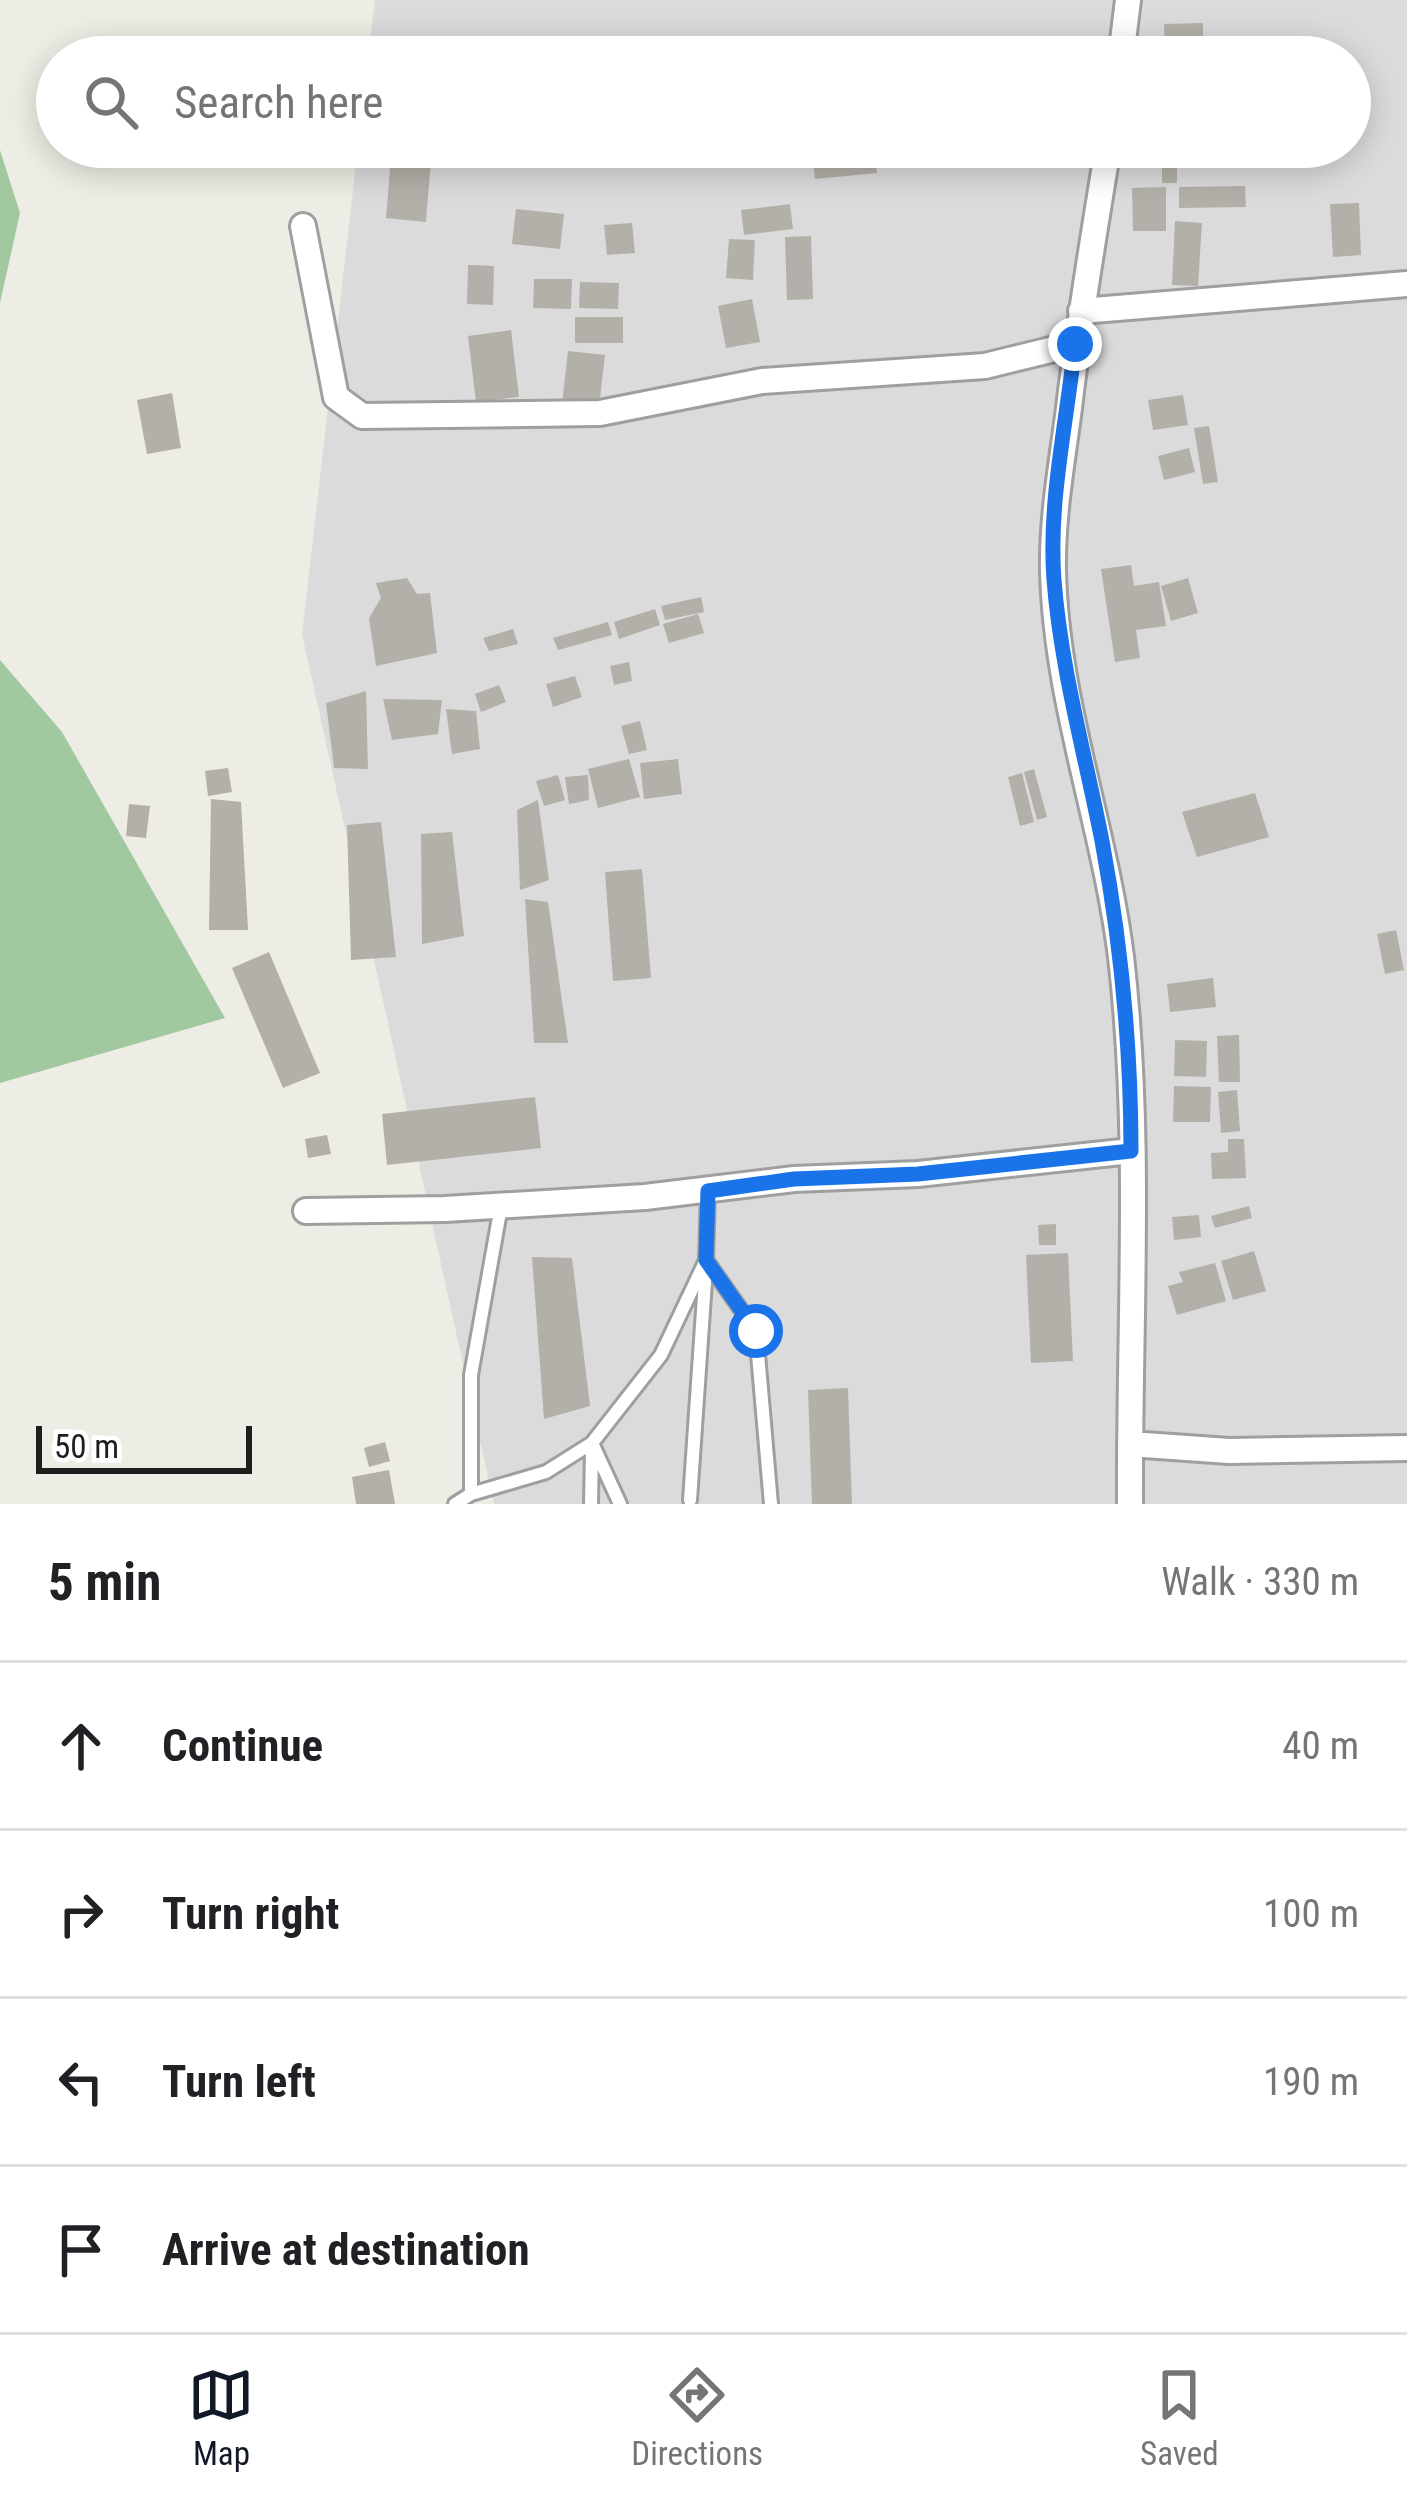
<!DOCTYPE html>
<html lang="en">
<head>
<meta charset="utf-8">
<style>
  :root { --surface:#fff; --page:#f6f6f6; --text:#202124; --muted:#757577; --line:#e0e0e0; --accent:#111827 }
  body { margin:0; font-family:"Roboto Condensed",sans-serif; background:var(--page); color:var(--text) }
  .scale { position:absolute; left:36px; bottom:30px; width:216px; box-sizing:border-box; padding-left:12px; border:6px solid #1e1e1e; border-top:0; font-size:33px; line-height:42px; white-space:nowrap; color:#1e1e1e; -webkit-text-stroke:9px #fff; paint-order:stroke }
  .stop { position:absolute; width:36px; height:36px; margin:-27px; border:9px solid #1a73e8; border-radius:50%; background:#fff }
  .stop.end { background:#1a73e8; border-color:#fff; box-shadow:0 3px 12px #0008 }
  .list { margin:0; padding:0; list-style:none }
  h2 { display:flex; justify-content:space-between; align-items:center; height:156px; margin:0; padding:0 48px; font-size:51px }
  h2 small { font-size:39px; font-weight:400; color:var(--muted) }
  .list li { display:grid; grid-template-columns:78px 1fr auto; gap:36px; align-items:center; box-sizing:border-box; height:168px; padding:0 48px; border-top:3px solid var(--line) }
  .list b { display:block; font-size:45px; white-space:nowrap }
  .list em { font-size:39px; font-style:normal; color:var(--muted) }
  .icon { flex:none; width:66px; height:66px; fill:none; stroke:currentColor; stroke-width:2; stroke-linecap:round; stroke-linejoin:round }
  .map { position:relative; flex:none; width:1407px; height:1504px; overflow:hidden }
  .search { position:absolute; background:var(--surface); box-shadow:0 6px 30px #0003; left:36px; right:36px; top:36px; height:132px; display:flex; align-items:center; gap:30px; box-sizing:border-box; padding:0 42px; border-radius:66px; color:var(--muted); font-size:45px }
  .sheet { height:828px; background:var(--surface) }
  nav { display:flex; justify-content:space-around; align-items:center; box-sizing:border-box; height:168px; border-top:3px solid var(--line); background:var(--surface); font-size:33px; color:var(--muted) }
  nav a { display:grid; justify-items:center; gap:6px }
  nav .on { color:var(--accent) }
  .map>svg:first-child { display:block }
  .residential { fill:#dcdbdb }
  .forest { fill:#a1c89f }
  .building { fill:#b3b0a9 }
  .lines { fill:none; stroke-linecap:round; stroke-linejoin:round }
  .lane-casing { stroke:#9f9f9f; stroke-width:18 }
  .street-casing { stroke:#9f9f9f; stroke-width:30 }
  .lane { stroke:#fff; stroke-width:12 }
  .street { stroke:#fff; stroke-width:24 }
  .route { stroke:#1a73e8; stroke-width:15 }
</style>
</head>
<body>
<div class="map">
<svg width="1407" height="1504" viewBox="0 0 1407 1504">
  <rect width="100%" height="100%" fill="#eeede5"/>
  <path class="residential" d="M375,0H1407V1504H494L302,634L358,147H1350V57H368Z"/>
  <path class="forest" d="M0,150L20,213L0,303Z
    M0,660L62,732L225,1018L0,1083Z"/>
  <path class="building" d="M1203,23V53H1165L1164,24Z
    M542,147H585L583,166L540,163Z
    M812,147H875L877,173L815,179Z
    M971,147H1010L1008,165L970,161Z
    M1177,149V183H1162V150Z
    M391,157L431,160L426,222L386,218Z
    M1245,186L1246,207L1179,208V187Z
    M1166,187V231H1133L1132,188Z
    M1359,203L1361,255L1333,257L1330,204Z
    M790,204L793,229L744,235L741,210Z
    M516,209L564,214L560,249L512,244Z
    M1175,221L1202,223L1198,286L1172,285Z
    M632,223L635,253L607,255L604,225Z
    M811,236L813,299L787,300L785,237Z
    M729,239L755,240L753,280L726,278Z
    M468,265L494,266L493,305L467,304Z
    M534,279H572L571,309L533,308Z
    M580,282L619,283L618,309L579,308Z
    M752,299L760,342L726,348L718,306Z
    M575,317H623V343H575Z
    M511,330L519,397L476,402L468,336Z
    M568,351L605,355L599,407L562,403Z
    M172,393L181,448L147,454L137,400Z
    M1183,395L1188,425L1153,430L1148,400Z
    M1209,426L1218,482L1203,484L1194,428Z
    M1189,448L1195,472L1164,480L1158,456Z
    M1131,565L1134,586L1159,582L1166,626L1136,630L1140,658L1115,662L1101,569Z
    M407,578L417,594L430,593L437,653L376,666L369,618L381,598L376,583Z
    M1188,578L1198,613L1171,621L1161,586Z
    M701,597L704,612L665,620L661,606Z
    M655,609L660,625L619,639L614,622Z
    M698,614L704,633L669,643L663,624Z
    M608,622L612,635L558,650L553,638Z
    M513,629L518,644L489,651L483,638Z
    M629,662L632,681L614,685L610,666Z
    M575,676L582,697L553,707L546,684Z
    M499,685L506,702L481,712L475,694Z
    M366,691L368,769L334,768L326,703Z
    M383,699L442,700L438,734L392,740Z
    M446,709L476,711L480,749L452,754Z
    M640,721L647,750L629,754L621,726Z
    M629,759L640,797L598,808L588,769Z
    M678,759L682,794L644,799L640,763Z
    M228,768L232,792L208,796L205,771Z
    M1034,769L1047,817L1037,820L1024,772Z
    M1022,773L1034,822L1020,826L1008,777Z
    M558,775L565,800L544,806L536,781Z
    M588,775L589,800L569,804L565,777Z
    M1255,793L1269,837L1197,857L1182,812Z
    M211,799L241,802L248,930H209Z
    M538,800L549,880L520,890L517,810Z
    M129,804L150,806L146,838L126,836Z
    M381,822L396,957L351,960L347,825Z
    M452,832L464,936L422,944L421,834Z
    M642,869L651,978L613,981L605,872Z
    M525,899L548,902L568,1043H534Z
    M1396,930L1404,970L1385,974L1377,934Z
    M269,952L320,1073L283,1088L232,968Z
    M1213,978L1216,1007L1170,1012L1167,984Z
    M1239,1035L1240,1082H1219L1217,1036Z
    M1175,1040L1207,1041L1206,1077L1174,1076Z
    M1174,1086L1211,1087L1210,1122H1173Z
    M1237,1090L1240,1131L1221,1133L1218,1092Z
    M535,1097L541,1148L387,1165L382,1114Z
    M327,1135L331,1154L308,1158L305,1139Z
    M1228,1139H1244L1246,1178L1212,1179L1211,1153L1228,1152Z
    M1249,1206L1252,1218L1215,1228L1211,1216Z
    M1199,1215L1201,1237L1174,1240L1172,1217Z
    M1056,1224V1245H1039L1038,1225Z
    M1254,1251L1266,1291L1233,1300L1221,1261Z
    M1068,1253L1073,1361L1031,1363L1026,1255Z
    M532,1257L572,1258L590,1406L544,1419Z
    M1215,1263L1226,1301L1177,1315L1168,1286L1183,1282L1179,1272Z
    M848,1388L852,1504H812L808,1390Z
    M385,1442L390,1461L369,1467L364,1448Z
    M389,1470L395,1504H356L352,1477Z"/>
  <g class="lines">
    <defs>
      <path id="lane" d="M706,1260L756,1331L771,1504
        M592,1443L620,1504
        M471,1494V1375L501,1206
        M690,1500L706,1267
        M455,1504L471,1494L546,1472L592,1443L661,1355L706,1260L708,1191
        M591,1504L592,1450"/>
      <path id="street" d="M1121,57L1128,0
        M1108,147C1094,234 1079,321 1069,408C1062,463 1052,516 1053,571C1056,702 1105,828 1121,957C1142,1138 1129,1323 1130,1504
        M303,226L336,397L362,416L600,413L762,381L985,366L1075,344
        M1081,311L1407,284
        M306,1211L445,1209L645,1197L794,1179L918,1174L1131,1151
        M1130,1444L1229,1451L1407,1448"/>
    </defs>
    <use href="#lane" class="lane-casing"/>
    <use href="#street" class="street-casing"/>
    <use href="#lane" class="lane"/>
    <use href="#street" class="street"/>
  </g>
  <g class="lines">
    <path class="route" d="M756,1331L706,1260L708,1191L794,1179L918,1174L1131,1151C1131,1047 1121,943 1102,841C1085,754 1061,669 1054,580C1048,502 1067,422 1075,344"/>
  </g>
</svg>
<div class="scale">50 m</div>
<div class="stop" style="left:756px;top:1331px"></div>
<div class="stop end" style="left:1075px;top:344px"></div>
<div class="search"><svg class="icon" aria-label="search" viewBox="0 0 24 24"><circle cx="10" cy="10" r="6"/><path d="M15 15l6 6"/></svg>Search here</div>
</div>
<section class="sheet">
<h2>5 min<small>Walk · 330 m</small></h2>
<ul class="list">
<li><svg class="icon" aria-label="ahead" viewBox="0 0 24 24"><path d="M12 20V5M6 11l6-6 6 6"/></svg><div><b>Continue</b></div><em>40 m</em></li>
<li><svg class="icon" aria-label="right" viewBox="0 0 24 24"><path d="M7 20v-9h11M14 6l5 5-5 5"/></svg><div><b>Turn right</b></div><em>100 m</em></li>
<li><svg class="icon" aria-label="left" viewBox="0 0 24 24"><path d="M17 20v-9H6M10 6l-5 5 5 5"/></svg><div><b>Turn left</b></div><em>190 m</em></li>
<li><svg class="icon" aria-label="arrive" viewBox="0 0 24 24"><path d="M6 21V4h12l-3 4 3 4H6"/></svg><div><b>Arrive at destination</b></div></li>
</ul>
</section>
<nav>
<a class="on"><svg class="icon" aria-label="map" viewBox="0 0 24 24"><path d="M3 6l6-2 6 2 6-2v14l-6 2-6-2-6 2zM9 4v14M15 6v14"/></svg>Map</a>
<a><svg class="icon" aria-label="directions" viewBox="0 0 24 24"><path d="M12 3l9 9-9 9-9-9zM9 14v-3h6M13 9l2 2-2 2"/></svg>Directions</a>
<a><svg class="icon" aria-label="saved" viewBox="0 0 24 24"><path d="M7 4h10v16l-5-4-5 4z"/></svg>Saved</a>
</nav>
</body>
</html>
